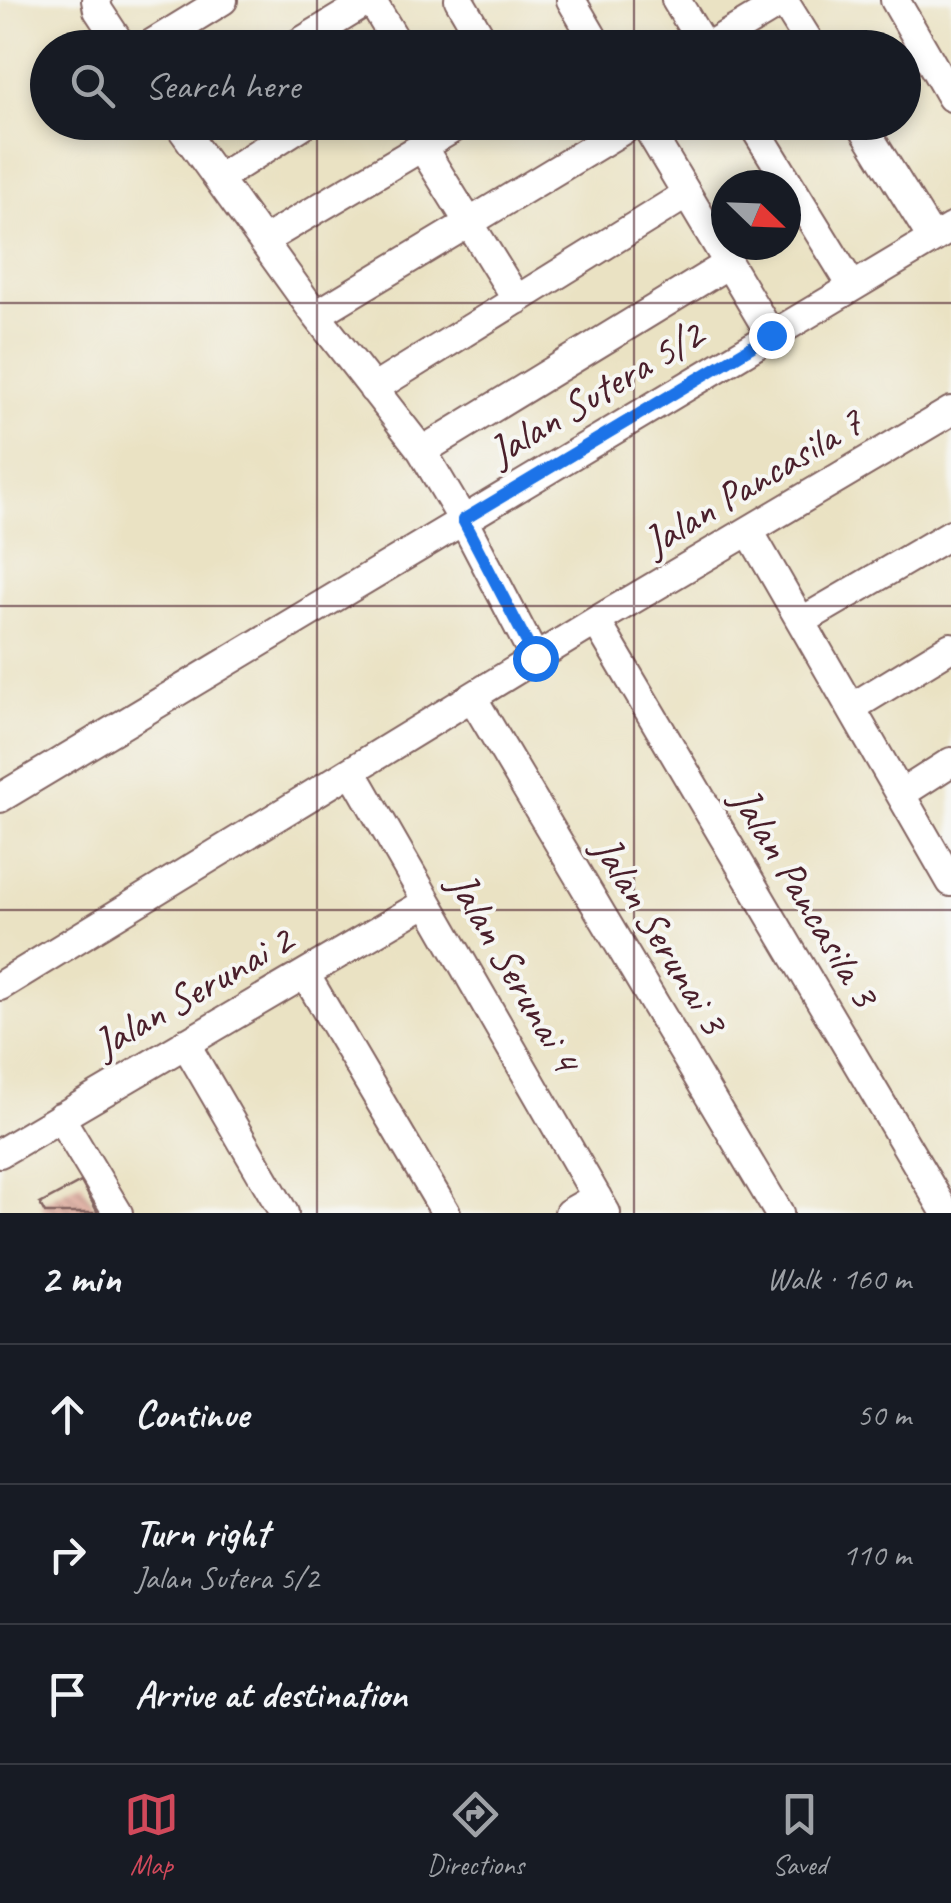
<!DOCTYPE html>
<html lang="en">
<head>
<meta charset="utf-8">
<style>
  :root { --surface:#171b24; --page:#20242c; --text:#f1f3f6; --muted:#9ea1a6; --line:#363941; --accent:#d1495b }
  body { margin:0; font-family:Caveat,sans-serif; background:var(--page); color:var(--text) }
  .compass { position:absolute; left:711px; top:170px; width:90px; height:90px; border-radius:50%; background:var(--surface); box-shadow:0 5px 15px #0003; rotate:113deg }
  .stop { position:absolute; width:30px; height:30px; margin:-22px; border:8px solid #1a73e8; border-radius:50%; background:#fff }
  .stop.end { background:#1a73e8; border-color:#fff; box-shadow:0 2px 10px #0008 }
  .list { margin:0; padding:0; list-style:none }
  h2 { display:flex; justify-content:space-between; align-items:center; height:130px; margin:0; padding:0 40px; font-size:42px }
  h2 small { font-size:32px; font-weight:400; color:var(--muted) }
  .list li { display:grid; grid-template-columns:65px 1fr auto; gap:30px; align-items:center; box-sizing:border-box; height:140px; padding:0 40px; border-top:2px solid var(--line) }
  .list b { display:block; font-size:38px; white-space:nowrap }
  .list p { margin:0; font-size:32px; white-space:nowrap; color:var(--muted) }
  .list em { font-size:32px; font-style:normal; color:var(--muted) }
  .icon { flex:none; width:55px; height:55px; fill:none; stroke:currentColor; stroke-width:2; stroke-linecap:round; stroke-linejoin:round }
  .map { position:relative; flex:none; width:951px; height:1213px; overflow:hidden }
  .search { position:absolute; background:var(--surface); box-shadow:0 5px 15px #0003; left:30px; right:30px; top:30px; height:110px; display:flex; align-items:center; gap:25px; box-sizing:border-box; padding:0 35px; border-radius:55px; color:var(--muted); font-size:38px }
  .sheet { height:550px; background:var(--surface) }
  nav { display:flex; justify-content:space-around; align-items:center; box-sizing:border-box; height:140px; border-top:2px solid var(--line); background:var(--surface); font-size:28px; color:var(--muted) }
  nav a { display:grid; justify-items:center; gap:5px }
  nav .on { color:var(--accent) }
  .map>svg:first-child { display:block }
  .building { fill:url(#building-back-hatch) }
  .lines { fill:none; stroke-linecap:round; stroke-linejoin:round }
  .minor-casing { stroke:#826360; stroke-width:32 }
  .minor { stroke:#fff; stroke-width:28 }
  .route { stroke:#1a73e8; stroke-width:12 }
  .grid { fill:none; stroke:#4a1f2b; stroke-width:2.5; stroke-opacity:0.55 }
  .labels { text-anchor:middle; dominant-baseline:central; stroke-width:8; stroke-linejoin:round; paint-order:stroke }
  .street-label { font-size:42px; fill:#4a1f2b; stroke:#f6f6f2 }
</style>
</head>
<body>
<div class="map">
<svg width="951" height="1213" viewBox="0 0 951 1213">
  <defs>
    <pattern id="building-back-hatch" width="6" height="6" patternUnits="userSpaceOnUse" patternTransform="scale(2.5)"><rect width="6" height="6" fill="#ddaa9c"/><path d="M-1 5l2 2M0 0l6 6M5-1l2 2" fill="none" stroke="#b58a7f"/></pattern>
  </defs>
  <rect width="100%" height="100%" fill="#f6f6f2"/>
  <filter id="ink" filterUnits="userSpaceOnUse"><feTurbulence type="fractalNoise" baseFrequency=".01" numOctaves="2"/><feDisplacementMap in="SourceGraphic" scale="20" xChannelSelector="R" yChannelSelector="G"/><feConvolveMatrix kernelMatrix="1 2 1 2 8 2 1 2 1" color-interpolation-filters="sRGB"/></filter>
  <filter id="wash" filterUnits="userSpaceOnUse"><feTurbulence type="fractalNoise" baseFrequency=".0048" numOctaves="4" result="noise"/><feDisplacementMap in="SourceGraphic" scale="40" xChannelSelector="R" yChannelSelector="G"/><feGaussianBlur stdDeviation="2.25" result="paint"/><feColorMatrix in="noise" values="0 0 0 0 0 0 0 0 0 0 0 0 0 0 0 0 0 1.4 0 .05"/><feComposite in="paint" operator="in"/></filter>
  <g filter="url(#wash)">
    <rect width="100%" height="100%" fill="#eae2c3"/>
    <g id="blocks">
      <path class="building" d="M81,1182L98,1213H45L40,1204Z"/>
    </g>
  </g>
  <g filter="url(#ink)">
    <use href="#blocks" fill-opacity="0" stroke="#826360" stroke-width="2.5"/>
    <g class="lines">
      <defs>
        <path id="minor" d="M96,0L98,10L123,48
          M371,0L400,48
          M459,0L487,48
          M571,0L599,48
          M676,0L705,48
          M783,0L813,48
          M895,0L951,97
          M145,48L223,0
          M291,48L370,0
          M705,48L785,0
          M177,122L316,315L422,451L463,520L535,658
          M644,122L771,335
          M751,122L852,286
          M860,122L932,238
          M422,147L517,300
          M219,178L307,122
          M263,241L464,122
          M316,315L636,122
          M373,389L687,194
          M422,451L728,264
          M749,531L951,882
          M596,621L946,1213
          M802,621L951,534
          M472,697L779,1213
          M851,708L951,647
          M352,771L606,1213
          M901,794L951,762
          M0,798L951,228
          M305,974L446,1213
          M0,986L596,621L951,411
          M185,1043L284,1213
          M60,1117L118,1213
          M0,1153L427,902
          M569,1213L597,1197"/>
      </defs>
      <use href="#minor" class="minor-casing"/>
      <use href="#minor" class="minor"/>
    </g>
  </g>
  <g class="lines" filter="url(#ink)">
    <path class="route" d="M535,658L463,520L771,335"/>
  </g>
  <path class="grid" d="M317,0V48M634,0V48M317,122V1213M634,122V1213M0,303H951M0,606H951M0,910H951"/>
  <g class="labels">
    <g class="street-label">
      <text transform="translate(596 393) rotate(-31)">Jalan Sutera 5/2</text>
      <text transform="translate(753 482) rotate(-31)">Jalan Pancasila 7</text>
      <text transform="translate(805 897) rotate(59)">Jalan Pancasila 3</text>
      <text transform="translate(660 935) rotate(59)">Jalan Serunai 3</text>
      <text transform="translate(514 972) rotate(60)">Jalan Serunai 4</text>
      <text transform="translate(193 992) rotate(-30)">Jalan Serunai 2</text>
    </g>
  </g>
</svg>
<svg class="compass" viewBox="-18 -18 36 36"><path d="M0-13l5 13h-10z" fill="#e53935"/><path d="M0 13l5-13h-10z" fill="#9ea1a6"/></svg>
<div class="stop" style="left:535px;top:658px"></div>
<div class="stop end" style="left:771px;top:335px"></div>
<div class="search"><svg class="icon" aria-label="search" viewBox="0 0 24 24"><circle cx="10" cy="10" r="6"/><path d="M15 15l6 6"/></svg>Search here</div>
</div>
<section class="sheet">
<h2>2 min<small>Walk · 160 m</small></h2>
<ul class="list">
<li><svg class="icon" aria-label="ahead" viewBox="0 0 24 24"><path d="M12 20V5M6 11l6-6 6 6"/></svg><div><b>Continue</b></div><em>50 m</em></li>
<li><svg class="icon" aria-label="right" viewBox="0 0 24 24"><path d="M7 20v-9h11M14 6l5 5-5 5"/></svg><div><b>Turn right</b><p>Jalan Sutera 5/2</p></div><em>110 m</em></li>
<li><svg class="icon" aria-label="arrive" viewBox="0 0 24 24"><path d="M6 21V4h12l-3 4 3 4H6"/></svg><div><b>Arrive at destination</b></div></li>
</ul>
</section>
<nav>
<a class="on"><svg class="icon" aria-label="map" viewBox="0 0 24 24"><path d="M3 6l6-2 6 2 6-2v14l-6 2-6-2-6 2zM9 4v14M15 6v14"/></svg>Map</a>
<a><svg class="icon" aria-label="directions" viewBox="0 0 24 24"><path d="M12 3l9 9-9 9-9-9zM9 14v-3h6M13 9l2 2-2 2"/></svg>Directions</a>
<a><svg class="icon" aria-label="saved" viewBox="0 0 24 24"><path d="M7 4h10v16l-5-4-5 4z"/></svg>Saved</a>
</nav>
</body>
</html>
